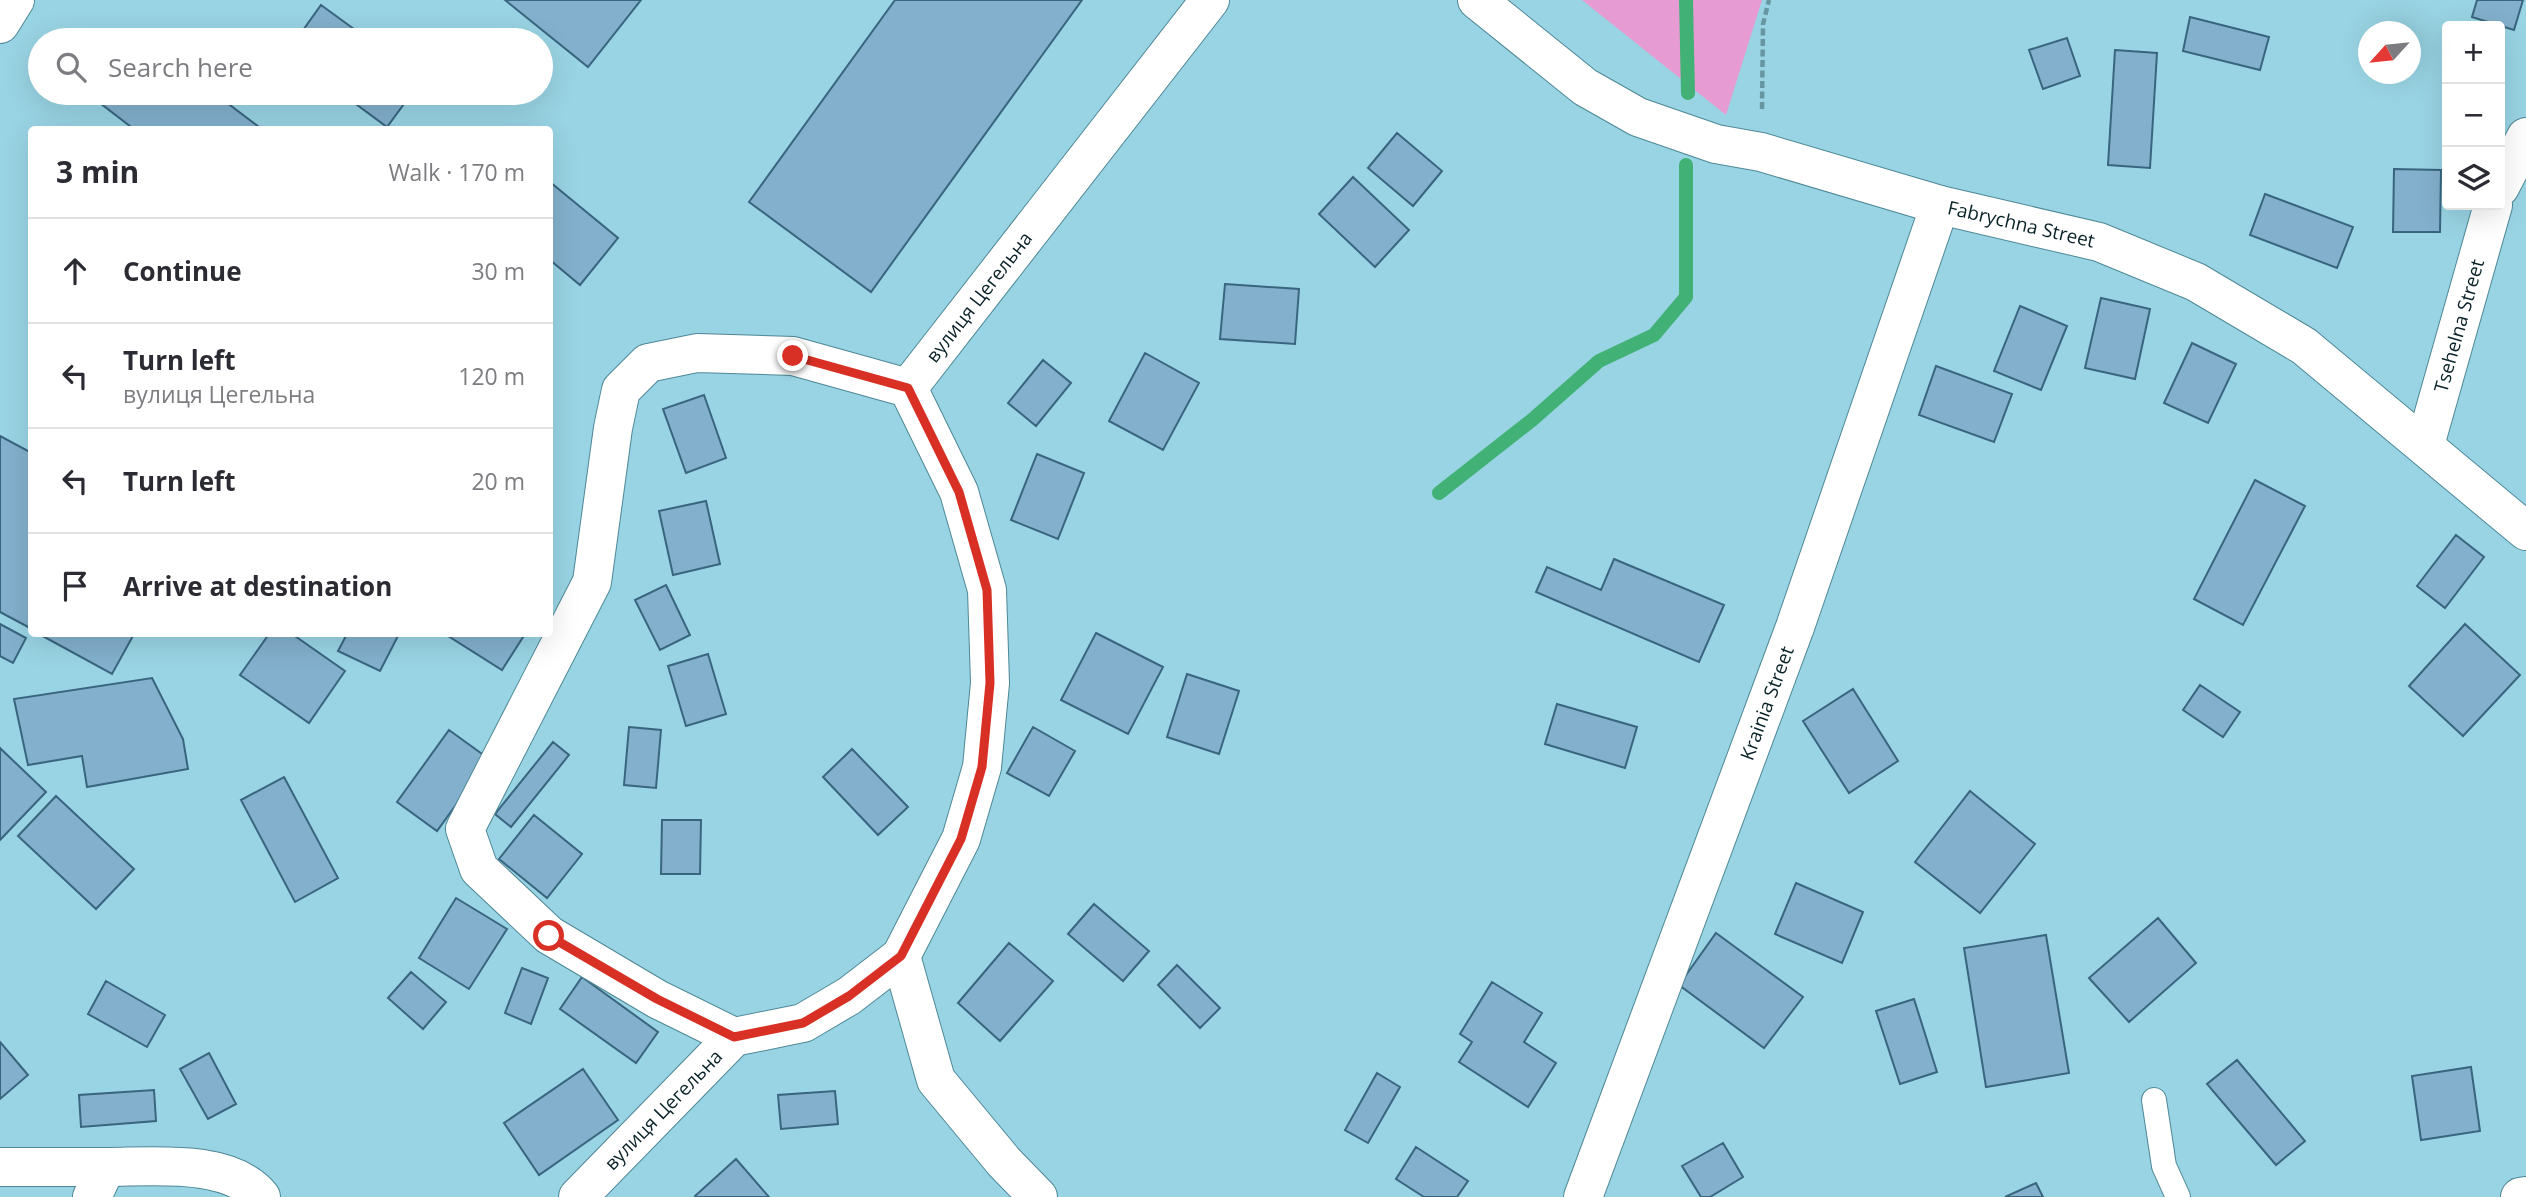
<!DOCTYPE html>
<html lang="en">
<head>
<meta charset="utf-8">
<style>
  :root { --surface:#fff; --page:#f2f2f3; --text:#2b2b33; --muted:#7c7c81; --line:#e1e1e2 }
  body { margin:0; font-family:"Open Sans",sans-serif; background:var(--page); color:var(--text) }
  .controls { position:absolute; right:21px; top:21px; display:grid; overflow:hidden; border-radius:7px; box-shadow:0 7px 28px #0002 }
  .controls button { width:63px; height:63px; display:grid; place-items:center; padding:0; border:0; border-bottom:2px solid var(--line); background:var(--surface); color:var(--text); font:35px sans-serif }
  .compass { position:absolute; left:2358px; top:21px; width:63px; height:63px; border-radius:50%; background:var(--surface); box-shadow:0 7px 28px #0002; rotate:243deg }
  .stop { position:absolute; width:21px; height:21px; margin:-16px; border:5px solid #d93025; border-radius:50%; background:#fff }
  .stop.end { background:#d93025; border-color:#fff; box-shadow:0 2px 7px #0008 }
  .list { margin:0; padding:0; list-style:none }
  h2 { display:flex; justify-content:space-between; align-items:center; height:91px; margin:0; padding:0 28px; font-size:30px }
  h2 small { font-size:23px; font-weight:400; color:var(--muted) }
  .list li { display:grid; grid-template-columns:46px 1fr auto; gap:21px; align-items:center; box-sizing:border-box; height:105px; padding:0 28px; border-top:2px solid var(--line) }
  .list b { display:block; font-size:26px; white-space:nowrap }
  .list p { margin:0; font-size:23px; white-space:nowrap; color:var(--muted) }
  .list em { font-size:23px; font-style:normal; color:var(--muted) }
  .icon { flex:none; width:38px; height:38px; fill:none; stroke:currentColor; stroke-width:2; stroke-linecap:round; stroke-linejoin:round }
  .map { position:relative; flex:none; width:2526px; height:1197px; overflow:hidden }
  .search { position:absolute; background:var(--surface); box-shadow:0 7px 28px #0002; left:28px; top:28px; width:525px; height:77px; display:flex; align-items:center; gap:18px; box-sizing:border-box; padding:0 24px; border-radius:38px; color:var(--muted); font-size:26px }
  .panel { position:absolute; background:var(--surface); box-shadow:0 7px 28px #0002; left:28px; top:126px; width:525px; height:511px; border-radius:7px }
  .map>svg:first-child { display:block }
  .green { fill:#e69cd3 }
  .lines { fill:none; stroke-linecap:round; stroke-linejoin:round }
  .stream { stroke:#42b176; stroke-width:14 }
  .building { fill:#83b0cd; stroke:#39657f; stroke-width:2 }
  .lane-casing { stroke:#4e8896; stroke-width:26 }
  .street-casing { stroke:#4e8896; stroke-width:40 }
  .path { stroke:#6796a2; stroke-width:4.5; stroke-dasharray:7 3.5; stroke-linecap:butt }
  .lane { stroke:#fff; stroke-width:24 }
  .street { stroke:#fff; stroke-width:38 }
  .route { stroke:#d93025; stroke-width:9 }
  .labels { text-anchor:middle; dominant-baseline:central; stroke-width:5; stroke-linejoin:round; paint-order:stroke }
  .street-label { font-size:19px; fill:#092228; stroke:#99d4e4 }
</style>
</head>
<body>
<div class="map">
<svg width="2526" height="1197" viewBox="0 0 2526 1197">
  <rect width="100%" height="100%" fill="#99d4e4"/>
  <path class="green" d="M1582,0H1762L1726,115Z"/>
  <g class="lines">
    <path class="stream" d="M1686,0L1688,93
      M1439,493L1532,420L1599,361L1654,335L1686,297V165"/>
  </g>
  <path class="building" d="M505,0H641L588,67Z
    M895,0H1082L871,292L749,202Z
    M2477,0H2523L2514,30L2472,17Z
    M321,5L369,40H296Z
    M2190,17L2269,37L2260,70L2183,51Z
    M2067,38L2080,76L2043,89L2029,50Z
    M2115,50L2157,53L2150,168L2108,165Z
    M108,93H214L263,130H135L100,103Z
    M341,93H412L387,127Z
    M1397,133L1442,171L1413,206L1368,168Z
    M2394,169L2441,170L2440,232H2393Z
    M1353,177L1409,230L1375,267L1319,214Z
    M550,182L618,238L580,285L550,260Z
    M2265,194L2353,227L2337,268L2250,235Z
    M1225,284L1299,289L1295,344L1220,339Z
    M2101,298L2150,309L2135,379L2085,368Z
    M2020,306L2067,326L2041,390L1994,371Z
    M2192,343L2236,364L2208,423L2164,403Z
    M1145,353L1199,383L1163,450L1109,421Z
    M1043,360L1071,383L1036,426L1008,403Z
    M1936,366L2012,394L1994,442L1919,415Z
    M704,395L726,458L686,473L663,409Z
    M0,436L32,453V629L0,612Z
    M1037,454L1084,473L1058,539L1011,520Z
    M2255,480L2305,506L2243,625L2194,599Z
    M706,501L720,564L673,575L659,511Z
    M2456,535L2484,557L2445,608L2417,586Z
    M1614,559L1724,605L1699,662L1536,592L1547,567L1601,590Z
    M666,585L690,635L660,650L635,600Z
    M0,624L26,638L13,663L0,656Z
    M2465,624L2520,675L2463,736L2409,686Z
    M1096,633L1163,667L1128,734L1061,700Z
    M39,634H134L112,674Z
    M269,634H292L345,671L309,723L240,675Z
    M347,634H399L380,671L338,651Z
    M445,634H525L502,670Z
    M708,654L726,714L686,726L668,666Z
    M1187,674L1239,691L1219,754L1167,737Z
    M152,678L183,739L188,769L87,787L82,756L28,765L14,699Z
    M2200,685L2240,712L2223,737L2183,710Z
    M1853,689L1898,761L1849,793L1803,721Z
    M1557,704L1637,727L1625,768L1545,744Z
    M629,727L661,730L656,788L624,785Z
    M1033,727L1075,751L1049,796L1007,773Z
    M449,730L489,759L437,831L397,802Z
    M553,742L569,755L511,827L495,814Z
    M0,748L46,792L0,840Z
    M852,749L908,807L878,835L823,777Z
    M284,777L338,878L295,902L241,800Z
    M1970,791L2035,844L1980,913L1915,862Z
    M56,796L134,869L96,909L18,836Z
    M534,815L582,854L547,898L499,859Z
    M662,820H701L700,874H661Z
    M1796,883L1863,912L1842,963L1775,934Z
    M456,898L507,929L469,989L419,958Z
    M1094,904L1149,951L1123,981L1068,934Z
    M2158,918L2196,963L2129,1022L2089,978Z
    M1716,933L1803,997L1764,1048L1679,985Z
    M2046,935L2069,1073L1986,1087L1964,948Z
    M1009,943L1053,981L1000,1041L958,1003Z
    M1177,965L1220,1008L1200,1028L1158,985Z
    M522,968L548,978L531,1024L505,1013Z
    M411,972L446,1002L423,1029L388,998Z
    M582,977L658,1032L636,1063L560,1009Z
    M106,981L165,1015L147,1047L88,1014Z
    M1492,982L1542,1013L1524,1042L1556,1063L1528,1107L1459,1062L1472,1042L1460,1034Z
    M1914,999L1937,1072L1900,1084L1876,1011Z
    M0,1042L28,1075L0,1099Z
    M209,1053L236,1104L208,1119L180,1069Z
    M2237,1060L2305,1141L2276,1165L2207,1084Z
    M2471,1067L2480,1131L2421,1140L2412,1076Z
    M583,1069L618,1120L539,1175L504,1123Z
    M1377,1073L1400,1087L1368,1143L1345,1130Z
    M154,1090L156,1121L81,1127L79,1095Z
    M835,1091L838,1124L781,1129L778,1095Z
    M1723,1143L1743,1177L1710,1197H1701L1682,1166Z
    M1416,1147L1468,1181L1457,1197H1424L1396,1179Z
    M736,1159L769,1197H696L695,1196Z
    M2036,1183L2043,1197H2005Z"/>
  <g class="lines">
    <defs>
      <path id="lane" d="M2154,1100L2164,1166L2178,1197"/>
      <g id="street">
        <path id="s1" d="M1477,0L1585,87L1638,117L1716,144L1761,152L1940,205L2099,242L2196,282L2304,346L2526,531"/>
        <path d="M0,24L15,0"/>
        <path d="M2500,187L2526,137"/>
        <path id="s2" d="M2425,445L2493,205"/>
        <path d="M901,956L936,1080L1004,1162L1038,1197"/>
        <path d="M734,1037L657,999L549,935L479,869L465,829L592,582L613,428L621,390L648,363L697,353L793,356L908,388"/>
        <path d="M0,1167H106L92,1197"/>
        <path d="M106,1167C152,1167 229,1158 261,1197"/>
        <path id="s3" d="M578,1197L734,1037L803,1023L849,996L901,956L961,839L982,767L990,683L987,590L959,492L908,388L1210,0"/>
        <path id="s4" d="M1583,1197L1795,627L1940,205"/>
        <path d="M2520,1197L2526,1196"/>
      </g>
    </defs>
    <use href="#lane" class="lane-casing"/>
    <use href="#street" class="street-casing"/>
    <path class="path" d="M1762,109L1763,24L1769,0"/>
    <use href="#lane" class="lane"/>
    <use href="#street" class="street"/>
  </g>
  <g class="lines">
    <path class="route" d="M549,936L657,999L734,1037L803,1023L849,996L901,956L961,839L982,767L990,683L987,590L959,492L908,388L793,356"/>
  </g>
  <g class="labels">
    <g class="street-label">
      <text stroke="none"><textPath href="#s1" startOffset="598">Fabrychna Street</textPath></text>
      <text stroke="none"><textPath href="#s3" startOffset="1130">вулиця Цегельна</textPath></text>
      <text stroke="none"><textPath href="#s2" startOffset="124">Tsehelna Street</textPath></text>
      <text stroke="none"><textPath href="#s4" startOffset="527">Krainia Street</textPath></text>
      <text stroke="none"><textPath href="#s3" startOffset="122">вулиця Цегельна</textPath></text>
    </g>
  </g>
</svg>
<div class="controls">
<button>+</button>
<button>−</button>
<button><svg class="icon" aria-label="layers" viewBox="0 0 24 24"><path d="M12 4l9 5-9 5-9-5zM3 14l9 5 9-5"/></svg></button>
</div>
<svg class="compass" viewBox="-18 -18 36 36"><path d="M0-13l5 13h-10z" fill="#e53935"/><path d="M0 13l5-13h-10z" fill="#7c7c81"/></svg>
<div class="stop" style="left:549px;top:936px"></div>
<div class="stop end" style="left:793px;top:356px"></div>
<div class="search"><svg class="icon" aria-label="search" viewBox="0 0 24 24"><circle cx="10" cy="10" r="6"/><path d="M15 15l6 6"/></svg>Search here</div>
<section class="panel">
<h2>3 min<small>Walk · 170 m</small></h2>
<ul class="list">
<li><svg class="icon" aria-label="ahead" viewBox="0 0 24 24"><path d="M12 20V5M6 11l6-6 6 6"/></svg><div><b>Continue</b></div><em>30 m</em></li>
<li><svg class="icon" aria-label="left" viewBox="0 0 24 24"><path d="M17 20v-9H6M10 6l-5 5 5 5"/></svg><div><b>Turn left</b><p>вулиця Цегельна</p></div><em>120 m</em></li>
<li><svg class="icon" aria-label="left" viewBox="0 0 24 24"><path d="M17 20v-9H6M10 6l-5 5 5 5"/></svg><div><b>Turn left</b></div><em>20 m</em></li>
<li><svg class="icon" aria-label="arrive" viewBox="0 0 24 24"><path d="M6 21V4h12l-3 4 3 4H6"/></svg><div><b>Arrive at destination</b></div></li>
</ul>
</section>
</div>
</body>
</html>
